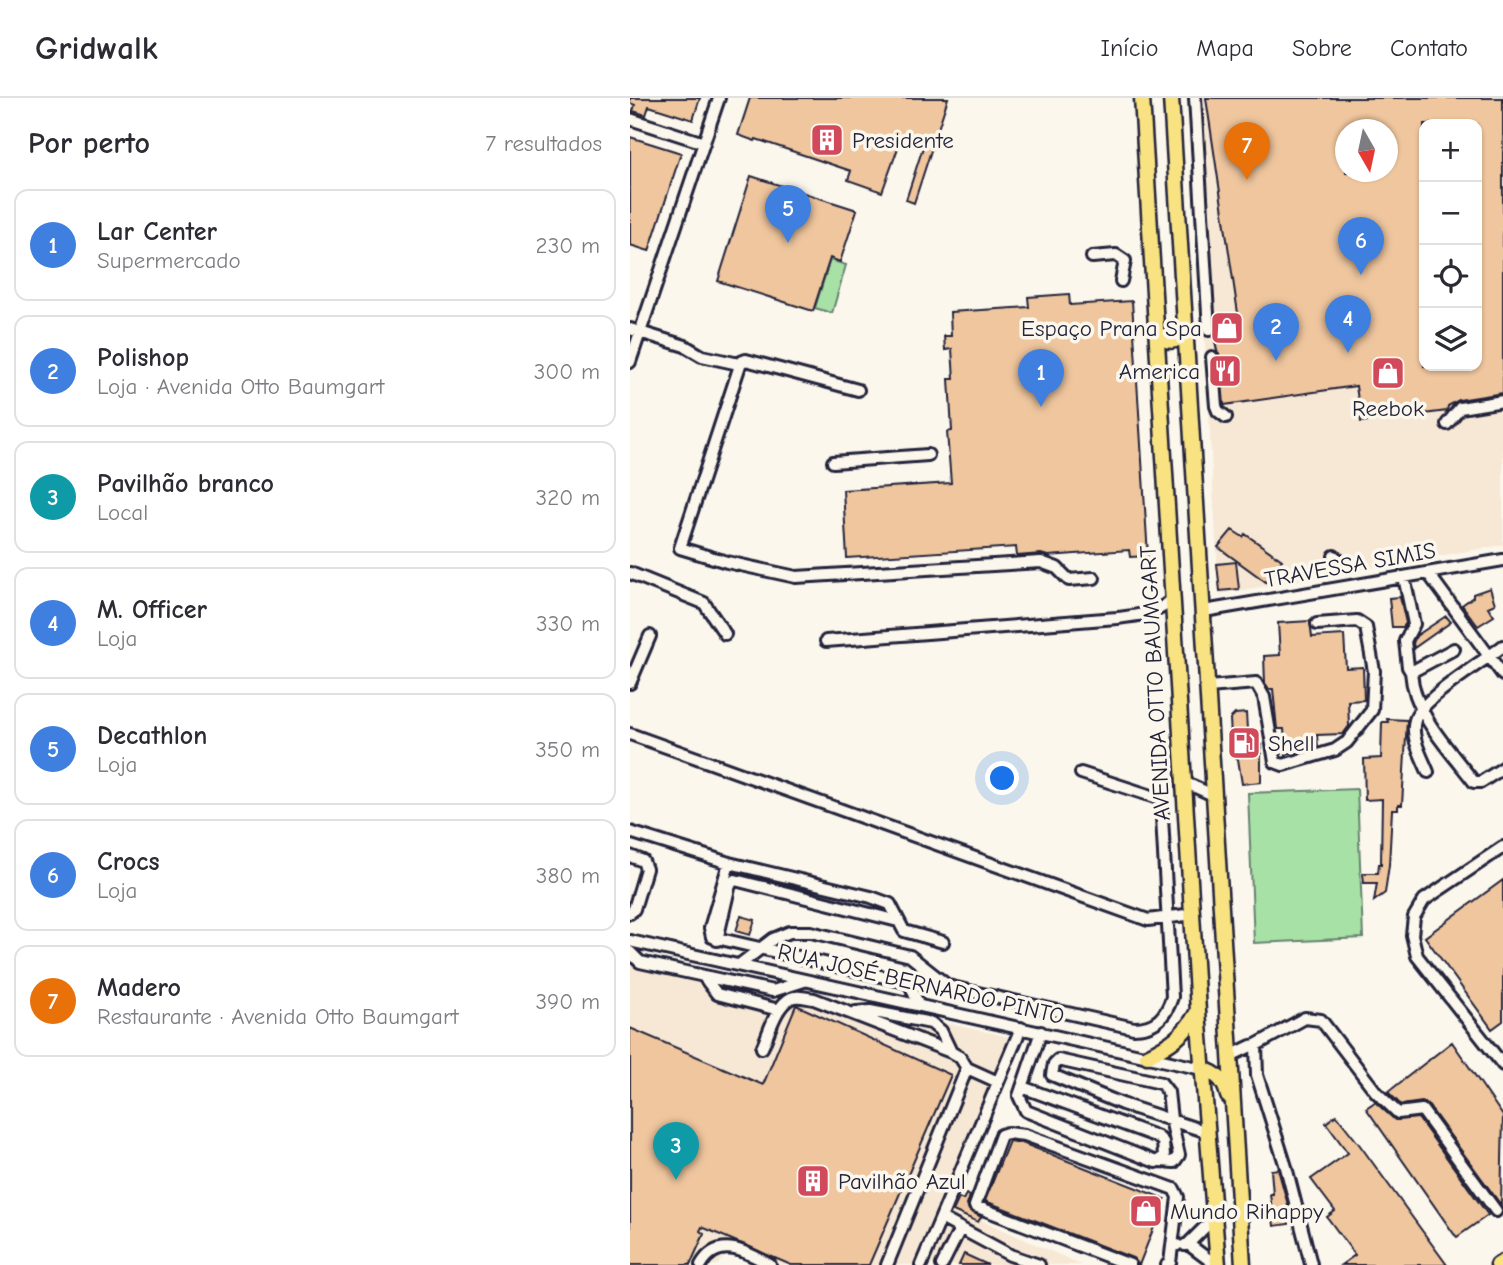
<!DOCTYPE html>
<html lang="pt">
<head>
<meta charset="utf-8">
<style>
  :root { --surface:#fff; --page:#f2f2f3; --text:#2b2b33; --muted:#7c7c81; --line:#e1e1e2; --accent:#db2777 }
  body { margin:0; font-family:"Comic Neue",sans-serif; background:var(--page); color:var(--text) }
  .controls { position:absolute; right:21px; top:21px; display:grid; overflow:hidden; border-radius:14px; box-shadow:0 2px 5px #0004 }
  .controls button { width:63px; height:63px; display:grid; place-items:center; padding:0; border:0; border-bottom:2px solid var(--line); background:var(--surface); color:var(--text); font:35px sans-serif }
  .compass { position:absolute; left:705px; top:21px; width:63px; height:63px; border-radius:50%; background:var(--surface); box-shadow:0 2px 5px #0004; rotate:171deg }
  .you { position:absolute; left:373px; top:681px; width:24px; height:24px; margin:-18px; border:5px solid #fff; border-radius:50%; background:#1a73e8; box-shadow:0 0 0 10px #1a73e833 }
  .badge { display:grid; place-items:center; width:46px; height:46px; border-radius:50%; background:var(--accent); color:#fff; font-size:23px; font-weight:700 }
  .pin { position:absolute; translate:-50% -58px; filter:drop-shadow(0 2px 4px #0008) }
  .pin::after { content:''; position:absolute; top:37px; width:24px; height:21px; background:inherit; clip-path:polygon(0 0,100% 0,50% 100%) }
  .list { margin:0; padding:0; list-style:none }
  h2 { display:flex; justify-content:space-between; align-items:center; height:91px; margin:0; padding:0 28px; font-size:30px }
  h2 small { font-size:23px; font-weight:400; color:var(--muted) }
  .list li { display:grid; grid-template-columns:46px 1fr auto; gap:21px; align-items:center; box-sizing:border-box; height:112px; margin:0 14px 14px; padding:0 14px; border:2px solid var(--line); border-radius:14px }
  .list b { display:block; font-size:26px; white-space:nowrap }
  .list p { margin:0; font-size:23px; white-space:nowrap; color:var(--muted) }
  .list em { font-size:23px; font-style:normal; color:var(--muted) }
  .icon { flex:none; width:38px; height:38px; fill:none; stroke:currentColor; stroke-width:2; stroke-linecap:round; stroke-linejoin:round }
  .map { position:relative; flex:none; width:873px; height:1167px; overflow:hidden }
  header { display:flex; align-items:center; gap:42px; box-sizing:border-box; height:98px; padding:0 35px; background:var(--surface); border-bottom:2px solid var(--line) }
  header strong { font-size:33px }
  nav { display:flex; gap:38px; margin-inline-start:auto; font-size:24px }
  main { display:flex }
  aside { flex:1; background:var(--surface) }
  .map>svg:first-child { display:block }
  .built { fill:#f7e8d5; fill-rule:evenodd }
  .green { fill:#a8e1a6; stroke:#658270; stroke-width:2 }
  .building { fill:#efc69e; stroke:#22223b; stroke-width:2; fill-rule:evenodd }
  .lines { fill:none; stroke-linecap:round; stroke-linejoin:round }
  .minor-casing { stroke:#22223b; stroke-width:16 }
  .major-casing { stroke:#22223b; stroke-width:19 }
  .minor { stroke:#fbf7ec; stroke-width:10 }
  .major { stroke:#f8e281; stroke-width:14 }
  .labels { text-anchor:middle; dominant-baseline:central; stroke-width:7; stroke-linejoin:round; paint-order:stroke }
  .poi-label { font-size:23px; fill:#22223b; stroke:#fbf7ec; text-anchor:start }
  .street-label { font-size:23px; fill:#22223b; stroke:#fbf7ec }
</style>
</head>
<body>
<header>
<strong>Gridwalk</strong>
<nav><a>Início</a><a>Mapa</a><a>Sobre</a><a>Contato</a></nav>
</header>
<main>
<aside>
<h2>Por perto<small>7 resultados</small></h2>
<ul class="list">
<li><span class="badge" style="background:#3f7fe0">1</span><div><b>Lar Center</b><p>Supermercado</p></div><em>230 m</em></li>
<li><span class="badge" style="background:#3f7fe0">2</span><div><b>Polishop</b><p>Loja · Avenida Otto Baumgart</p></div><em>300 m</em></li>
<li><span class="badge" style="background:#0f9aa8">3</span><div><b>Pavilhão branco</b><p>Local</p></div><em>320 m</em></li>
<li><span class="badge" style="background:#3f7fe0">4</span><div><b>M. Officer</b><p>Loja</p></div><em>330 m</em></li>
<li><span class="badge" style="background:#3f7fe0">5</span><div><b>Decathlon</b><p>Loja</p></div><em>350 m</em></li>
<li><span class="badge" style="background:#3f7fe0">6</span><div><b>Crocs</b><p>Loja</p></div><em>380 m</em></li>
<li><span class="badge" style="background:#e8710a">7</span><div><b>Madero</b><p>Restaurante · Avenida Otto Baumgart</p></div><em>390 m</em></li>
</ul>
</aside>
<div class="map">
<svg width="873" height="1167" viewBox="0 0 873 1167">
  <rect width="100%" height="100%" fill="#fbf7ec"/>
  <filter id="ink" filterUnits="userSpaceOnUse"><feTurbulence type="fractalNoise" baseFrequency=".0143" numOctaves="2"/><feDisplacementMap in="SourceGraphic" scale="14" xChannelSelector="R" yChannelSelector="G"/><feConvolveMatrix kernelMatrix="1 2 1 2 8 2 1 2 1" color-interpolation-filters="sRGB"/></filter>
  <g filter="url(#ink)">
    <path class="built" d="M561,0H873V447L589,496ZM794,26H847V268H794ZM716,32H758V74H716Z
      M0,857L394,942L320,1108L452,1167H126L106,1153L97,1154L88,1167H0Z"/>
    <path class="green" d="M200,162L216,167L202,215L185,210Z
      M727,691L733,840L624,845L618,695Z"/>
    <path class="building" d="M0,0H70L63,22L19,8L16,17L3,13L5,7L0,5Z
      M120,0H318L284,105L276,102L294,46L272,39L252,94L218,82L221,73L126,41L125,43L108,37Z
      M576,0H873V295L829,302L818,308L817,313L731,324L726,288L594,307L590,258L587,253L584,238L586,225L609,222ZM794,26H847V268H794ZM716,32H758V74H716Z
      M0,39L51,55L19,153L0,147Z
      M121,78L227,112L210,164L200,160L183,213L88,183Z
      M439,196L440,207L502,203L518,458L500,459L499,452L418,458L411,456L387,458L386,449L217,460L213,392L321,385L317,334L322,333L319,281H324L322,251L315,252L314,238H321L320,214L399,209L398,199Z
      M602,432L613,439L615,436L652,462L636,484L588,449Z
      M606,464L609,491L590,493L587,466Z
      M860,490L865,506L858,509L864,518L848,528L832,507L843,499V496Z
      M770,499L776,525L773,529H762L759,500Z
      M816,518L821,524L784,550L783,545L786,538Z
      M680,523L682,539L714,537L716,570L733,569L734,602L718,603L719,628L713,636L687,637L688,649L656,656L654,631H647L643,591H639L635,585L634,558L650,557L648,525Z
      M616,615L618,648L631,647V684L612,686L608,661L602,656L600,621L605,616Z
      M757,621L777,622L772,707H768V712H762L759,767L755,795L744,803L747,785H734L733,775H748L749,766H751L752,701L735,702L734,661L751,660L752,624H758Z
      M873,782V923L862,931L795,839Z
      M111,818L125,822L120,837L106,833Z
      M166,907L321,977L239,1167H161L72,1129L70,1133L74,1136L60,1167H0V930L133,987Z
      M822,944L873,1018L871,1107L798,1007L792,1004L771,1007L758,994Z
      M745,1004L765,1022L788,1020L858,1117L827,1139L824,1136L736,1010Z
      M706,1017L729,1046L817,1167H711L725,1157L697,1119L705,1113L681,1081L718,1055L696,1025Z
      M379,1043L392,1045L535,1101L509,1167L503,1160L355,1103Z
      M648,1071L658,1107L659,1126L644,1128L640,1096H643L641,1072Z
      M336,1096L340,1098L337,1106L339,1112L351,1119L348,1124L323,1113L329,1100L333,1102Z
      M334,1156L358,1167H329Z"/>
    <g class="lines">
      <defs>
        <path id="minor" d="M565,0L579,232
          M0,21L74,45
          M462,159L486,157L495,163L491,183
          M0,231L55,248L72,258L109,266
          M582,259L586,308L588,313L596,319
          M0,264L89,0
          M228,292L116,262L111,264L50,450L97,464L166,479L411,464L427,470L439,482L464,480
          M817,326L830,310L873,303
          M203,364L298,357
          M704,458L713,466
          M0,475L74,505L95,536
          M798,475L873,577
          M774,479L784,526L775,543L778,569L781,574L824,551
          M574,513L873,462
          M196,543L487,520C508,517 528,517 543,500
          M781,574C784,617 819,651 844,684H851L873,670
          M0,585L20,538
          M578,589L626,585L634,599L645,664L653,667L705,652L717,644L742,612L744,573L736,529L727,523L687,526
          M0,636L518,822L563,816
          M798,674C792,659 780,639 785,622C792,600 853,564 873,548
          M554,684L583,697
          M0,734L99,765L241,799L260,806L274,833L313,844
          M873,749L794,802L784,819L782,837L787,858L873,967
          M0,758L13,763L16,771L4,811L0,815
          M99,765L80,830L82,839L276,884L281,888L288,906
          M87,842L100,786L105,782L268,823
          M0,843L572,971
          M0,854L10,864L143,893L174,883
          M109,867L143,841L160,834H181L280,858L318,888L339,893L504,930C525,930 536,919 542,899L531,701L451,675
          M74,879L87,896L149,912
          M226,914L240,913L301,925L311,933L321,954
          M626,947L627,977L656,1069L681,1166
          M132,950C139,936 145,908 161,900C167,897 176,900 184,901L321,954L330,959L337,970L257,1167
          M600,958L621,948L626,947L675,920L691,922L746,994L768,1015L792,1012L866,1113
          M337,970L368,984
          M392,989L528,1039L533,1044L534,1059L526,1064L396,1013L389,998L411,934
          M530,1063L544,1064L549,1057L541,1021L538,994L531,985L428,962L424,966L422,977L492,1006L577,1034
          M311,1120L380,1157L409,1167
          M558,1146L584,1120
          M555,1147L558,1146L586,1167
          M71,1167C88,1137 118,1154 140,1167
          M291,1167L391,930
          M312,1167L330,1131
          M500,1167L345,1108L371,1037L377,1035L395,1037L544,1091L548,1099L542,1148L547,1147
          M537,1167L540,1165L542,1148"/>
        <path id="major" d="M512,0L568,913L588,1167
          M541,0L613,1167
          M527,235C537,246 546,245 556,234
          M517,958C540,947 556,936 568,913
          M572,971C587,975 595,983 598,998
          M868,1167L873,1164"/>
      </defs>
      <use href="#minor" class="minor-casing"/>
      <use href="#major" class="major-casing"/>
      <use href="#minor" class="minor"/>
      <use href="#major" class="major"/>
    </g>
  </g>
  <defs>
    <symbol id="building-square" viewBox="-11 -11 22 22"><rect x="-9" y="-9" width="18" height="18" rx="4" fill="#d1495b" stroke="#fbf7ec"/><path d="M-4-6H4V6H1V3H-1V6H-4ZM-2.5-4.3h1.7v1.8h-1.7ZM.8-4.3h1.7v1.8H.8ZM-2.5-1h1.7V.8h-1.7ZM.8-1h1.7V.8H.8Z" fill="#fff"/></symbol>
    <symbol id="shop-square" viewBox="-11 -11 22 22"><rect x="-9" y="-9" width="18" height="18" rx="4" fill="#d1495b" stroke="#fbf7ec"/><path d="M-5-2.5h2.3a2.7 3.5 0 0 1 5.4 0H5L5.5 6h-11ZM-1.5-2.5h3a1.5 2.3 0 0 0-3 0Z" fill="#fff"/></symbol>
    <symbol id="restaurant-square" viewBox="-11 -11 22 22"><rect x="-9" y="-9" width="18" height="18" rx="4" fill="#d1495b" stroke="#fbf7ec"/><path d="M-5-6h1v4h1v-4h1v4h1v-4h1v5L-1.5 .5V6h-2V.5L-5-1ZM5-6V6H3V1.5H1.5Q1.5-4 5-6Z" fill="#fff"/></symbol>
    <symbol id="fuel-square" viewBox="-11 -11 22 22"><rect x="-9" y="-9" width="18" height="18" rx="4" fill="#d1495b" stroke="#fbf7ec"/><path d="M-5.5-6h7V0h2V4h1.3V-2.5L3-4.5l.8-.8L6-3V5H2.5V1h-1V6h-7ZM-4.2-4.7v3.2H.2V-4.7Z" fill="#fff"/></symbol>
  </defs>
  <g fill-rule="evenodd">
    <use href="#building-square" x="178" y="23" width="38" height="38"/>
    <use href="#shop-square" x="578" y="211" width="38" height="38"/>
    <use href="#restaurant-square" x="576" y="254" width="38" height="38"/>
    <use href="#shop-square" x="739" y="256" width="38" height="38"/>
    <use href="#fuel-square" x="595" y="626" width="38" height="38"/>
    <use href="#building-square" x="164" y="1064" width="38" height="38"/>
    <use href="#shop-square" x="497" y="1094" width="38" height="38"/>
  </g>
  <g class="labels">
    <g class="poi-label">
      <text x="222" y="42">Presidente</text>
      <text x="572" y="230" text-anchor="end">Espaço Prana Spa</text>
      <text x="570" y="273" text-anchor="end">America</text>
      <text x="758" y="310" text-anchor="middle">Reebok</text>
      <text x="638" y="645">Shell</text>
      <text x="208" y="1083">Pavilhão Azul</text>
      <text x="540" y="1113">Mundo Rihappy</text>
    </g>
    <g class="street-label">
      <text transform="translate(720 467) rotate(-10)">TRAVESSA SIMIS</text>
      <text transform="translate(525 585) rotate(-93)">AVENIDA OTTO BAUMGART</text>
      <text transform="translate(291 886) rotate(13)">RUA JOSÉ BERNARDO PINTO</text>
    </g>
  </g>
</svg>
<div class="controls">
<button>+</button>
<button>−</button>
<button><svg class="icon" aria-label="locate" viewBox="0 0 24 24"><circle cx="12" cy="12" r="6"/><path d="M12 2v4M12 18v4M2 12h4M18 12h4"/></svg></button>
<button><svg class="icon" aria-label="layers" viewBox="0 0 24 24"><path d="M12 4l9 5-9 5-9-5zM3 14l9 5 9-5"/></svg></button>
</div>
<svg class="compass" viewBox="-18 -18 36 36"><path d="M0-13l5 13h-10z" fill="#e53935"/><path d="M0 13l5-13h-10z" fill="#7c7c81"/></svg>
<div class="you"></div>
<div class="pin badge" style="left:411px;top:309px;background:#3f7fe0">1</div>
<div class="pin badge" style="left:646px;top:263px;background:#3f7fe0">2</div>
<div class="pin badge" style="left:46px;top:1082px;background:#0f9aa8">3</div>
<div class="pin badge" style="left:718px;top:255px;background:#3f7fe0">4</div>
<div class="pin badge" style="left:158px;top:145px;background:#3f7fe0">5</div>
<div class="pin badge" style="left:731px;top:177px;background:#3f7fe0">6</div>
<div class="pin badge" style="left:617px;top:82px;background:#e8710a">7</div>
</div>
</main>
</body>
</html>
